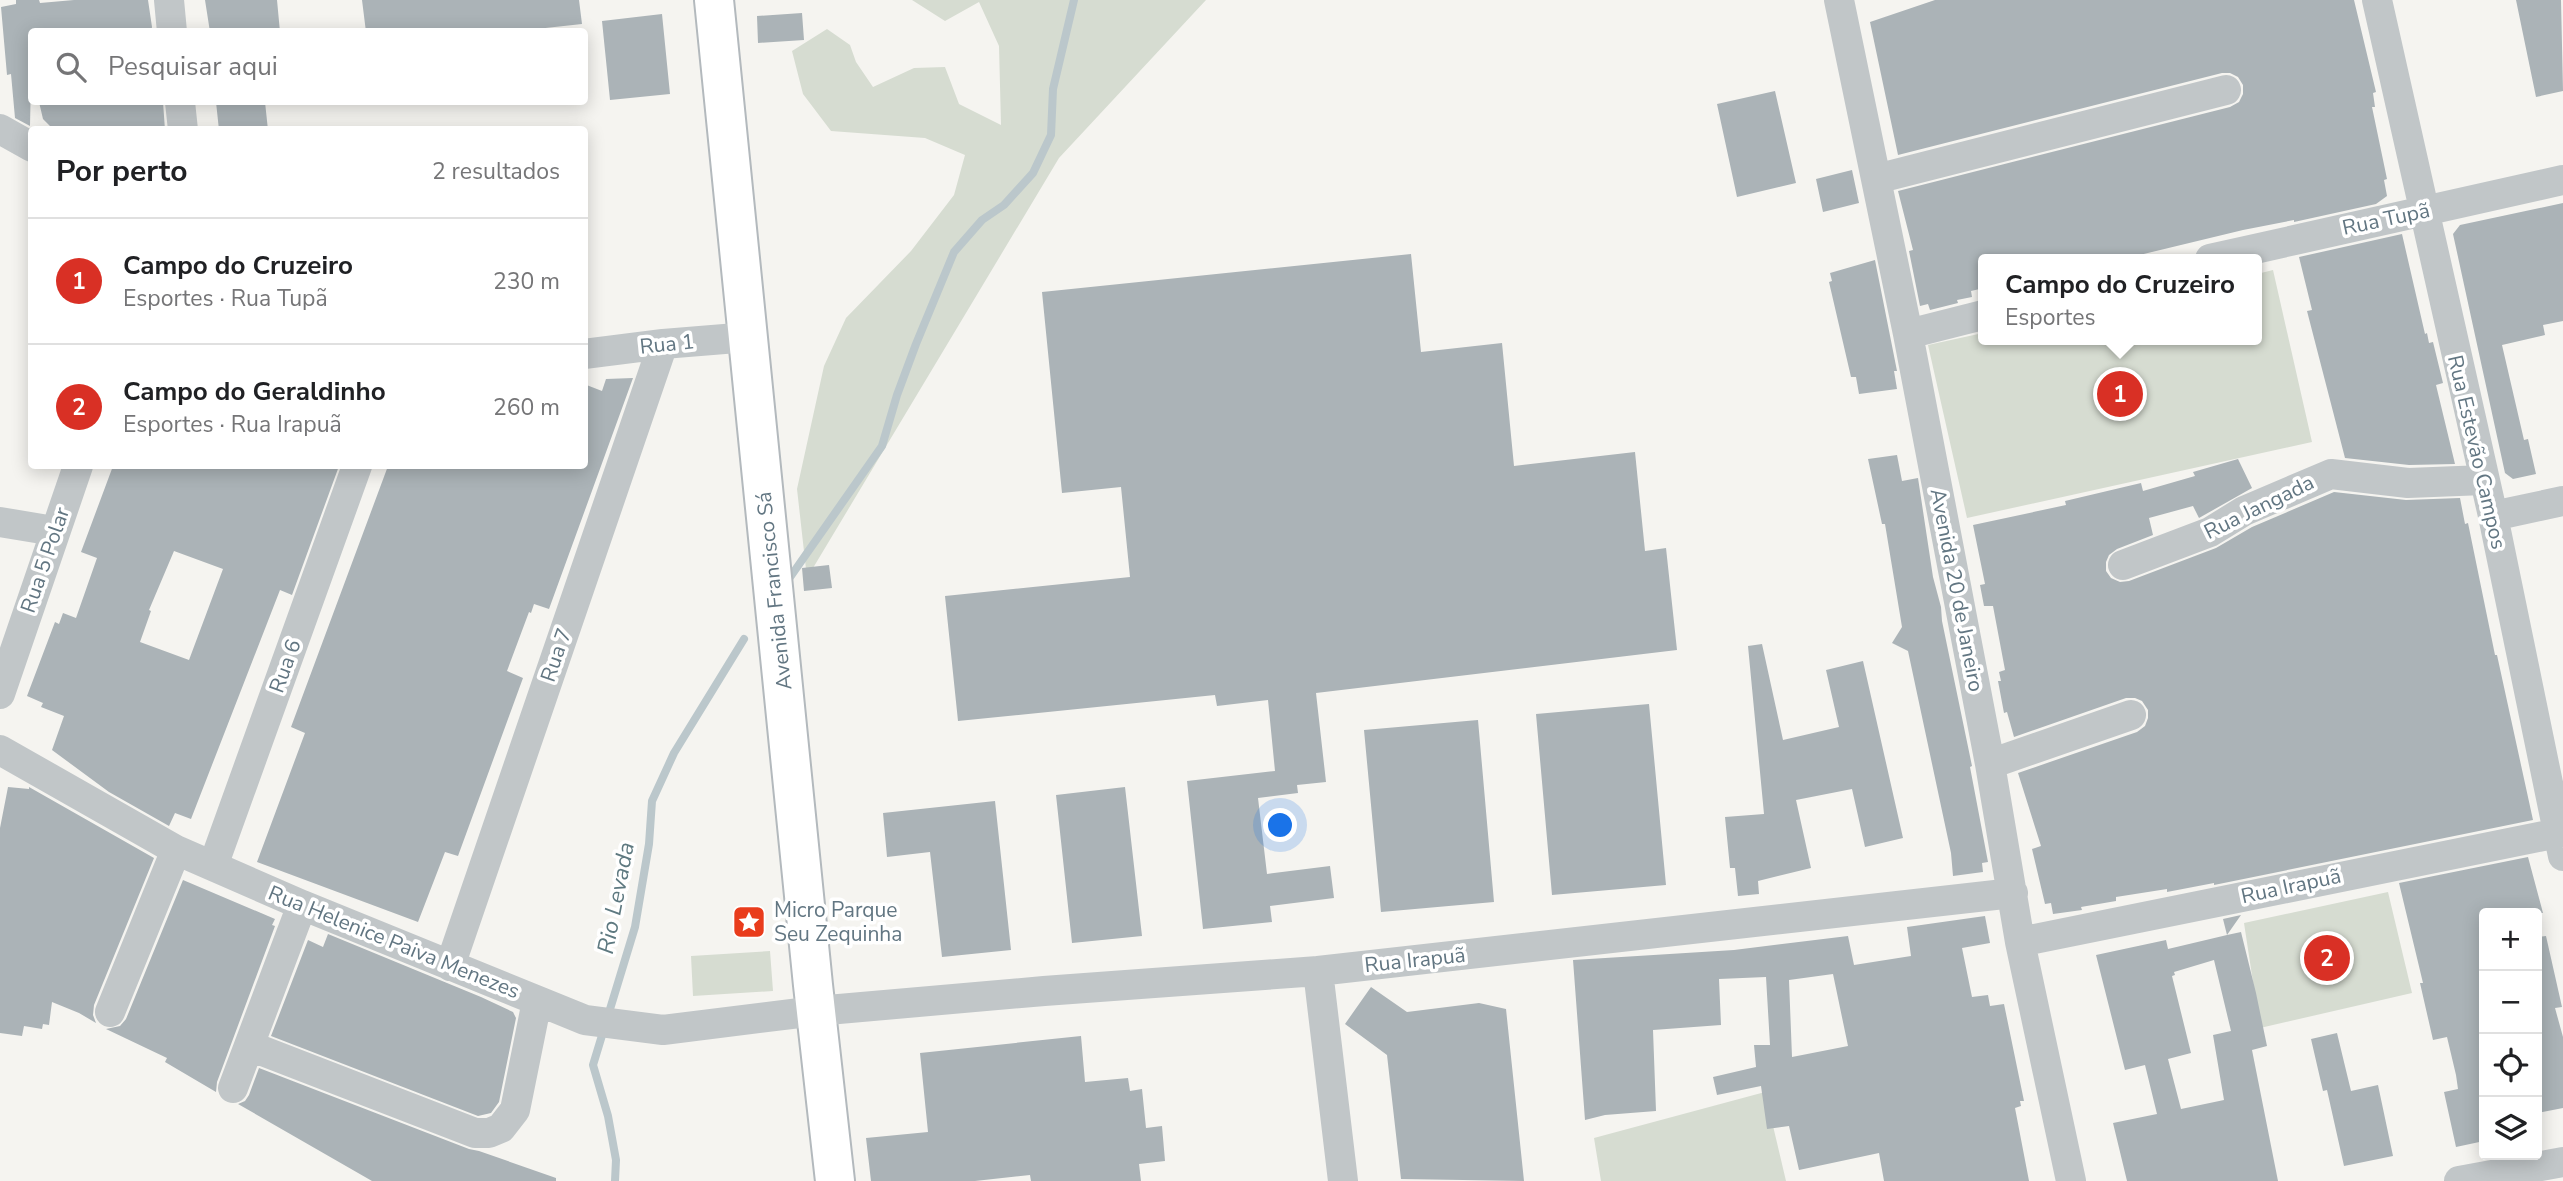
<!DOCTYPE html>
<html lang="pt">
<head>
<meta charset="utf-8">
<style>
  :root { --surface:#fff; --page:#f6f6f6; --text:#202124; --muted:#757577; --line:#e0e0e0; --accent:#d93025 }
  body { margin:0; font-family:"Nunito Sans",sans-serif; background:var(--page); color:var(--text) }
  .controls { position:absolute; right:21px; bottom:21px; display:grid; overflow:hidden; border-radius:7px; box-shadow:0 4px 18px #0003 }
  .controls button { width:63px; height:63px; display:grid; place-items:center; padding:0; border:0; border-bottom:2px solid var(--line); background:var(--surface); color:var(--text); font:35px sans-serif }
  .you { position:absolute; left:1281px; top:826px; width:24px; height:24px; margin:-18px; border:5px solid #fff; border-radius:50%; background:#1a73e8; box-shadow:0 0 0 10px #1a73e833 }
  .badge { display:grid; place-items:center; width:46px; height:46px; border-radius:50%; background:var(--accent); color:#fff; font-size:23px; font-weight:700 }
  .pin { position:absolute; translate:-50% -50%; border:4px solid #fff; box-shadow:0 2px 7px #0006 }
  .popup { position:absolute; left:1978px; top:254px; width:284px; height:91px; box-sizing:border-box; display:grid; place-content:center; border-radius:7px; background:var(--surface); filter:drop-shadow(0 2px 5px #0005); font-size:23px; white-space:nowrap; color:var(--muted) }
  .popup b { font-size:26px; color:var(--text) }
  .popup::after { content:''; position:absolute; left:50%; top:100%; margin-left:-14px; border:14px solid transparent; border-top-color:var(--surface) }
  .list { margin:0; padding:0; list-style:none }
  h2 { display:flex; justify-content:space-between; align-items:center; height:91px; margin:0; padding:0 28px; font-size:30px }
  h2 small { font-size:23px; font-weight:400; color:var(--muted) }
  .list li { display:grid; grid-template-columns:46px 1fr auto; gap:21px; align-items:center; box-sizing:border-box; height:126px; padding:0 28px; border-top:2px solid var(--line) }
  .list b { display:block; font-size:26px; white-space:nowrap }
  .list p { margin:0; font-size:23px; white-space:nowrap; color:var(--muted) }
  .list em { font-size:23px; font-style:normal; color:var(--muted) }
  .icon { flex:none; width:38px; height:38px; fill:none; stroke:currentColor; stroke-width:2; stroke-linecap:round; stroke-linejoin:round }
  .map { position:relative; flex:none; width:2563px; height:1181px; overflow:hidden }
  .search { position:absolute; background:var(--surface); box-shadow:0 4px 18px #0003; left:28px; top:28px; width:560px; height:77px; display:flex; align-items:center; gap:18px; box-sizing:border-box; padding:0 24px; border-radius:7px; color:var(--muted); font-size:26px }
  .panel { position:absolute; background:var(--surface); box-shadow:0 4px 18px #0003; left:28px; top:126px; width:560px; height:343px; border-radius:7px }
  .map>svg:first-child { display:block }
  .green { fill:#d6dcd1 }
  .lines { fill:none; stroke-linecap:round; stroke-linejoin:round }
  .stream { stroke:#bbc7cb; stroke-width:8 }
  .building { fill:#abb3b7; fill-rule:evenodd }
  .secondary-casing { stroke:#b3b9bd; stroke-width:42 }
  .street { stroke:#c1c6c8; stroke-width:30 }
  .secondary { stroke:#fff; stroke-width:38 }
  .labels { text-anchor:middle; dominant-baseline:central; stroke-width:7; stroke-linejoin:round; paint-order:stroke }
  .street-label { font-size:21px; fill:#627682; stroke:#fff }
  .poi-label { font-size:21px; fill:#627682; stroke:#fff; text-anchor:start }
  .water-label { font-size:23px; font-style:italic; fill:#5e7980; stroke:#fff }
</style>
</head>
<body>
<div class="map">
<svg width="2563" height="1181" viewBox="0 0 2563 1181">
  <rect width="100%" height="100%" fill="#f5f4f0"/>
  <path class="green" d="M912,0H1206L1059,158L807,578L797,489L824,366L846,318L911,251L954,195L965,155L925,138L831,131L803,94L792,51L827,29L850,45L856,62L873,87L914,68L945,67L959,104L1001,125L999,46L979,2L945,21Z
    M2273,270L2312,442L1967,518L1928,345L1983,333V340H2256L2257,274Z
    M2388,892L2412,993L2260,1028L2244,923Z
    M770,951L773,991L693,996L691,956Z
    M1765,1092L1786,1181H1601L1594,1138Z"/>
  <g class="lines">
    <path class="stream" d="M786,583L882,446L897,395L916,344L954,252L982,220L1004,205L1033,173L1051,135L1053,89L1074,0
      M615,1181L616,1160L608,1116L593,1065L635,927L649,844L652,801L674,753L744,639"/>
  </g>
  <path class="building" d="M16,0H39L40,3L74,0H148L152,27L151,32H32L30,126L15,118L11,74L7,75L1,7L16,4Z
    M205,0H277L280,32H210Z
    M362,0H579L582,24L509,32H366Z
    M1935,0H2354L2376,92L2373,93L2375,107H2372L2387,179L2384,180L2387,196L2376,204L2294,222V220L2243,230L2123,259H1984V288L1971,291L1972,297L1957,300L1958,303L1930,310L1928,304L1920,306L1909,251L1913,250L1898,191L2230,107L2239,102L2243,94V85L2238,77L2230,73H2222L1898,155L1870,22Z
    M2516,0H2561L2563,91L2536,97Z
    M802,13L804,40L758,43L757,16Z
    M662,14L670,94L610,100L602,21Z
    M1775,91L1796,183L1737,197L1717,104Z
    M39,102H163L165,130H54L43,119Z
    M216,102H265L268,130H219Z
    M1852,170L1859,203L1823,212L1816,179Z
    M2563,203V321L2543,325L2545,335L2502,345L2524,440L2528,439L2536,474L2513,479L2505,473L2453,234L2460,225Z
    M2402,234L2425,334L2427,333L2429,343L2433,342L2443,383L2436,385L2455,464L2409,465L2345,458L2307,311L2312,310L2299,257Z
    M1411,254L1421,352L1502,343L1514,466L1635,452L1645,551L1666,548L1677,650L1316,693L1326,782L1297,785L1298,793L1258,798L1267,874L1330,866L1334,898L1270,906L1272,922L1203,929L1187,781L1275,771L1268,700L1217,706L1215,695L958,721L945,596L1130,577L1121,487L1062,493L1042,292Z
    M1875,260L1897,371H1894L1897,389L1859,394L1856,377H1851L1829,282L1832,281L1830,273Z
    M633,378L549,609L534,604L531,613L529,612L507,671L523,678L458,856L445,852L418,922L257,862L305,733L291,727L388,466H584V384L602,391L606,379Z
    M1897,455L1902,481L1918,478L1933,577L1941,607L1942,621L1972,766L1970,767L1988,862L1982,863L1983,872L1953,876L1951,853L1908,651L1892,643L1902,627L1885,524H1882L1868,459Z
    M2238,459L2252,488L2199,518L2193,506L2149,518L2153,535L2117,549L2109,555L2106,562V571L2111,578L2120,582L2129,581L2216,548L2252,527L2334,492L2406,500L2460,498L2465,524L2468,523L2495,655H2497L2533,820L2214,885V883L2167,892V889L2116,897V901L2081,907L2082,910L2053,914L2051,903L2045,904L2032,849L2041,846L2018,773L2137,732L2145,726L2148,718V710L2142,701L2135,698H2126L2014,737L2007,712L2004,713L1998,681H2001L1999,672L2005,670L1993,606H1984L1980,585L1985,584L1973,525L2066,505L2065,501L2141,483L2143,491L2195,476L2193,472Z
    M113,466H339L292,595L280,590L191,819L175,813L169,826L109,792L52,750L64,716L41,707L43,703L27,696L55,622L59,624L63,613L76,618L97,558L81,552ZM174,551L223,569L189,660L140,642L151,611L149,610Z
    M829,565L832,588L804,591L802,568Z
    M1762,644L1783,740L1839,727L1826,670L1863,661L1903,838L1865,847L1852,789L1796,800L1811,868L1758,881L1759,894L1738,896L1735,868H1730L1725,817L1764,814L1748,646Z
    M1649,704L1666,885L1552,895L1536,714Z
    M1478,720L1494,902L1381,912L1364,730Z
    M8,787L29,789V787L154,858L94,1005L93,1015L96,1023L79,1013L52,1002L49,1025L43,1024L42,1029L24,1026L22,1036L0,1033V828Z
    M1125,787L1142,936L1072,943L1056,795Z
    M995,801L1011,950L942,957L930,852L887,857L883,813Z
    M2528,857L2543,913H2484V1141L2456,1147L2444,1092L2458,1089L2456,1075L2447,1037L2433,1040L2420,983H2423L2399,883Z
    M183,880L275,919L272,925L275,926L217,1082L216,1092L165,1062L167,1058L106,1029L120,1026L126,1019Z
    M2241,915L2227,935L2241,932L2256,993L2267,1046L2252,1050L2278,1181H2127L2113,1123L2157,1114L2145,1065L2125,1070L2096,955L2166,940L2168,949L2227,935L2223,919ZM2214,960L2231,1031L2213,1035L2224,1100L2181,1109L2168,1059L2191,1053L2172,976L2175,975L2174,972Z
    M1985,916L1990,943L1962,948L1972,997L1988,995L1990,1006L2004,1004L2024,1101H2020L2021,1106L2015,1108L2029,1181H1884L1879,1153L1799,1170L1789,1126L1767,1129L1761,1086L1717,1095L1713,1077L1756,1067L1754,1045H1770L1766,977L1719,979L1721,1025L1653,1030L1656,1111L1605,1115L1585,1120L1573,960L1734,950L1848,936L1854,965L1911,956L1907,927ZM1833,974L1848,1046L1792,1057L1789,980Z
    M328,934L481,997L513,1012L516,1018L499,1102L491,1113L478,1116L271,1036L308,940L323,947Z
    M2546,936L2562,1007L2555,1008L2563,1037V1108L2537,1113V937Z
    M1371,987L1407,1012L1479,1003L1506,1009L1524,1181L1401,1179L1387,1055L1345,1024Z
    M2337,1033L2351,1091L2378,1085L2393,1156L2344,1166L2327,1090L2323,1091L2311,1039Z
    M1081,1036L1085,1082L1128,1078L1130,1091L1142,1089L1146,1128L1162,1126L1165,1161L1139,1164L1141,1181H1031L1030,1175L975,1181H871L866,1138L928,1132L920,1053Z
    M259,1068L469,1149L479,1151L556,1178V1181H372L238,1104L245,1101L249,1095Z"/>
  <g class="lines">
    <defs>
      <path id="secondary" d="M714,0L813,985L835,1181"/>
    </defs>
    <use href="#secondary" class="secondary-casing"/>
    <path class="street" d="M169,0L172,32
      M1839,0L1908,334L1990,764L2020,942L2071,1181
      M2377,0L2493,516L2563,856
      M180,102L183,130
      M0,129L32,147
      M1876,179L2226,90
      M2210,259L2563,180
      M1908,334L1983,315
      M584,354L663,344L749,337
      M2493,516L2563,501
      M0,522L54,531
      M2123,565L2210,532L2244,511L2331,474L2408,483L2484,480
      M0,694L78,466
      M0,750L176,850L302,905L585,1020L663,1030L816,1011L1044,991L1318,971L2013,893
      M1990,764L2131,715
      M213,866L357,466
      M2020,942L2563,832
      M450,966L663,344
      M1318,971L1343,1181
      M110,1012L176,850
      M250,1046L475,1133H489L501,1128L515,1110L537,1001
      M233,1088L302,905
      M2459,1181L2563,1162"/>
    <use href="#secondary" class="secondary"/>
  </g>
  <defs>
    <symbol id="sight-square" viewBox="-11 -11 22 22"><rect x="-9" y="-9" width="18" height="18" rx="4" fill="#e93c1c" stroke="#fff"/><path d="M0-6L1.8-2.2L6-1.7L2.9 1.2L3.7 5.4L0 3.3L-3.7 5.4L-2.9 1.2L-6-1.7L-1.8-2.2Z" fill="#fff"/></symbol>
  </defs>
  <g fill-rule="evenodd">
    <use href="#sight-square" x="730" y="903" width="38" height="38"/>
  </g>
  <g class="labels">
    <g class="street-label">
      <text transform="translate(2386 219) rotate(-12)">Rua Tupã</text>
      <text transform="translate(667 344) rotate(-6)">Rua 1</text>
      <text transform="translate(2477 452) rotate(77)">Rua Estevão Campos</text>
      <text transform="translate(2259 507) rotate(-26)">Rua Jangada</text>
      <text transform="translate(45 560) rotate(-71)">Rua 5 Polar</text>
      <text transform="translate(1957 590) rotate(79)">Avenida 20 de Janeiro</text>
      <text transform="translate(774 591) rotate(-96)">Avenida Francisco Sá</text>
      <text transform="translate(556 655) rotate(-71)">Rua 7</text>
      <text transform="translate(285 666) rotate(-70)">Rua 6</text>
      <text transform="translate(2291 886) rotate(-12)">Rua Irapuã</text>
      <text transform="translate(394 942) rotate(22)">Rua Helenice Paiva Menezes</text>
      <text transform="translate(1415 960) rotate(-6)">Rua Irapuã</text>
    </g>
    <g class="poi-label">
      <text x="774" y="910">Micro Parque<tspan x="774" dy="24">Seu Zequinha</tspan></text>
    </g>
    <g class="water-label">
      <text transform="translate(616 898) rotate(-79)">Rio Levada</text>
    </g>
  </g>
</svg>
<div class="controls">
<button>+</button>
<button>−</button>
<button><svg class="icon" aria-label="locate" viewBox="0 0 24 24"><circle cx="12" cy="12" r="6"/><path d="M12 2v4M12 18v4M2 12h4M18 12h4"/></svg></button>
<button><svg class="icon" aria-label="layers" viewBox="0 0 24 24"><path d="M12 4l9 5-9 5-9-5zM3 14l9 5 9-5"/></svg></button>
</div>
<div class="you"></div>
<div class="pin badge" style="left:2120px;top:394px">1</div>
<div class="popup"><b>Campo do Cruzeiro</b>Esportes</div>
<div class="pin badge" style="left:2327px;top:958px">2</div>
<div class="search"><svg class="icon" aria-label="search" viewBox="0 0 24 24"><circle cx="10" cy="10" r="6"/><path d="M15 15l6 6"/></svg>Pesquisar aqui</div>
<section class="panel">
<h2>Por perto<small>2 resultados</small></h2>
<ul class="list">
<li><span class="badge">1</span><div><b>Campo do Cruzeiro</b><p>Esportes · Rua Tupã</p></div><em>230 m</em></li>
<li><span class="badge">2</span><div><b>Campo do Geraldinho</b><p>Esportes · Rua Irapuã</p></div><em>260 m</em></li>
</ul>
</section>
</div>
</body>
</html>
